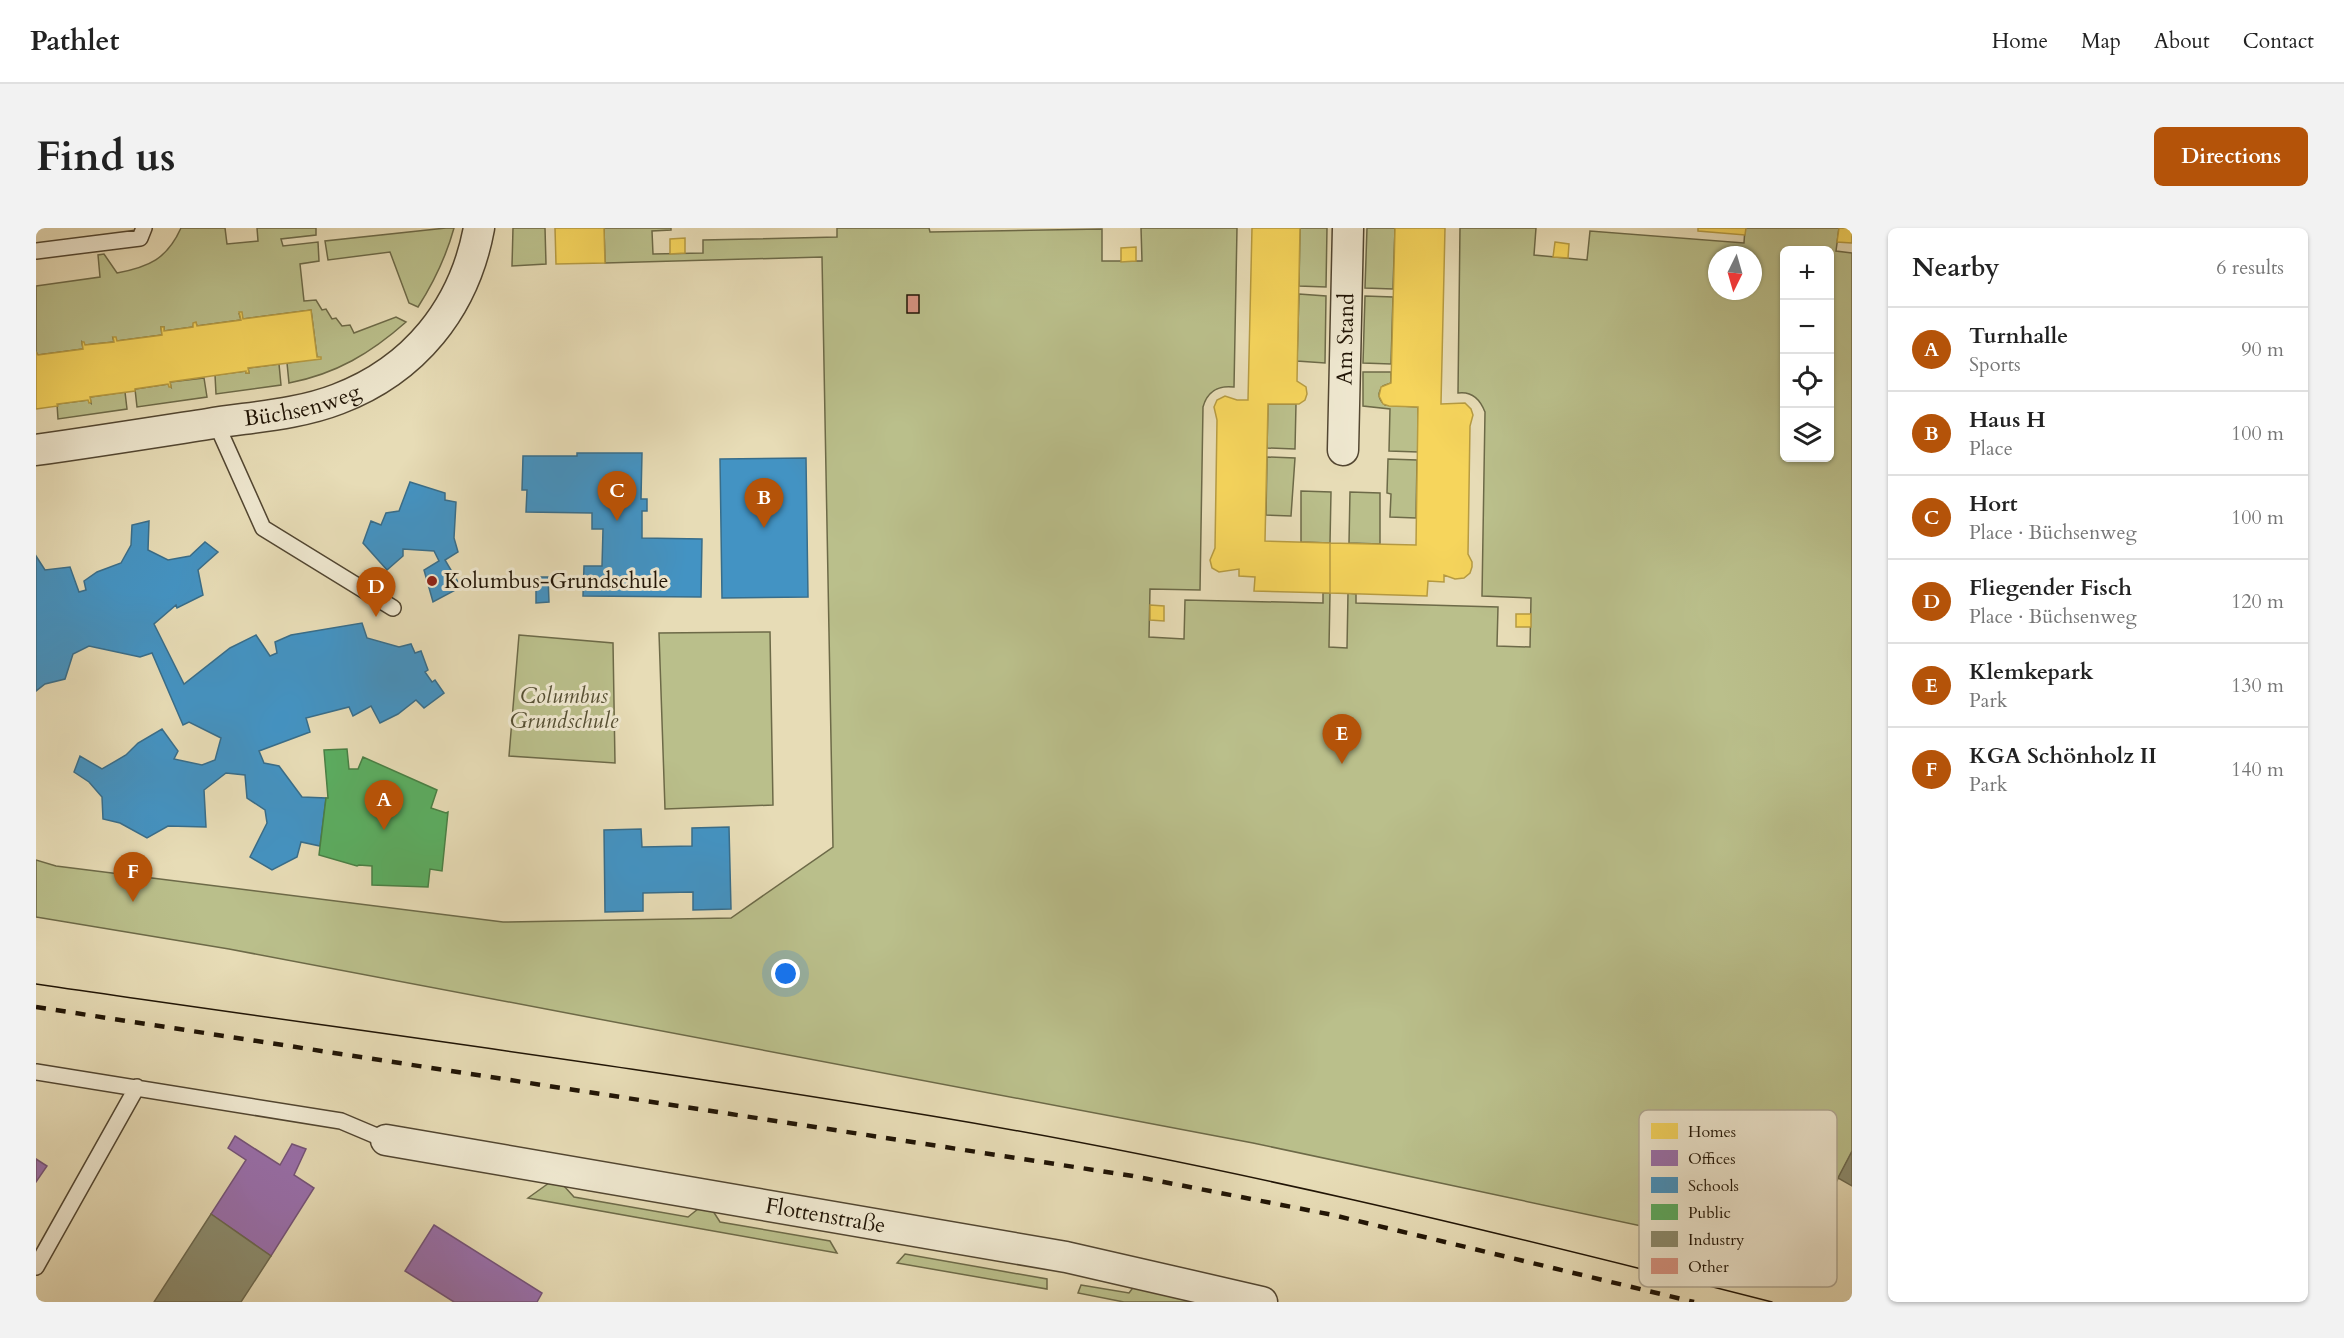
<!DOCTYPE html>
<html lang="en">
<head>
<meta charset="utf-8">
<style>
  :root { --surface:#fff; --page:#f2f2f2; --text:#222; --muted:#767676; --line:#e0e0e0; --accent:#b45309 }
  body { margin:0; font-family:Cardo,serif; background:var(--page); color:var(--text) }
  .controls { position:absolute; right:18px; top:18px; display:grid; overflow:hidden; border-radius:9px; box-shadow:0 2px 4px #0004 }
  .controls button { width:54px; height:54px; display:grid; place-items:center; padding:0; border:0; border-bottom:2px solid var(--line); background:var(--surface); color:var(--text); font:30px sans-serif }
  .compass { position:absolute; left:1672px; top:18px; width:54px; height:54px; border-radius:50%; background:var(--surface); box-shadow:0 2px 4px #0004; rotate:185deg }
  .you { position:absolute; left:750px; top:746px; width:21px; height:21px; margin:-15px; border:4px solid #fff; border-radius:50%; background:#1a73e8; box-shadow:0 0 0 9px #1a73e833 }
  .badge { display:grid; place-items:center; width:39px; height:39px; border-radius:50%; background:var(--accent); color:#fff; font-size:20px; font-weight:700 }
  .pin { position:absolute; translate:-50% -50px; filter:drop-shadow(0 2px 3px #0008) }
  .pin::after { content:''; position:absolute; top:32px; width:21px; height:18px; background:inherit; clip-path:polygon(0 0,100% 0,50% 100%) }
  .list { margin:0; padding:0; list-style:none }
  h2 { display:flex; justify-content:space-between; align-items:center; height:78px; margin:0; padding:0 24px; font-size:26px }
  h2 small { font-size:20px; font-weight:400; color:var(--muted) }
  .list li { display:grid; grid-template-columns:39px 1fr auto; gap:18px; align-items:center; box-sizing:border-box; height:84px; padding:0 24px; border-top:2px solid var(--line) }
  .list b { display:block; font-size:22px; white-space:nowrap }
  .list p { margin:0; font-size:20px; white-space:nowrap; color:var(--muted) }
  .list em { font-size:20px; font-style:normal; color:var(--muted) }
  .icon { flex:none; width:33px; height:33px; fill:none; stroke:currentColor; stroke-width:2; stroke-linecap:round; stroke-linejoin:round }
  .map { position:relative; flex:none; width:1816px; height:1074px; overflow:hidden; border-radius:9px }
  header { display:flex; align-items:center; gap:36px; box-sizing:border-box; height:84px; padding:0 30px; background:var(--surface); border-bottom:2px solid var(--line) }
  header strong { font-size:28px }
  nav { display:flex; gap:33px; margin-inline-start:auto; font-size:21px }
  .intro { display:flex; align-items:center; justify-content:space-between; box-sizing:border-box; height:144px; padding:0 36px }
  h1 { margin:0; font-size:42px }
  .button { padding:15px 27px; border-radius:9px; background:var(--accent); color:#fff; font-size:21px; font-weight:700 }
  main { display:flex; gap:36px; padding:0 36px }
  aside { flex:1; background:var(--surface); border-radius:9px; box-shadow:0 2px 4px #0004 }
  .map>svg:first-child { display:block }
  .green { fill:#babf8b; stroke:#6d6a48; stroke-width:1.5; fill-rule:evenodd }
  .homes { fill:#f6d55c; stroke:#b69b42; stroke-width:1.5 }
  .offices { fill:#9970ab; stroke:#755479; stroke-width:1.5 }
  .schools { fill:#4393c3; stroke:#386d8a; stroke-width:1.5 }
  .public { fill:#5aae61; stroke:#498045; stroke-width:1.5 }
  .industry { fill:#8c8c6e; stroke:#6c684e; stroke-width:1.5 }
  .building { fill:#d79381; stroke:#201405; stroke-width:1.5 }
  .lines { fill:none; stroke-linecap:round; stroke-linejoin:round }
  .service-casing { stroke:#524631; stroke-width:18 }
  .minor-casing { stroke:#524631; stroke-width:33 }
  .service { stroke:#efe8d0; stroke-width:15 }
  .minor { stroke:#efe8d0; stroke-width:30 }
  .tram { stroke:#201405; stroke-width:1.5 }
  .rail { stroke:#201405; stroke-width:4.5; stroke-dasharray:10 10; stroke-linecap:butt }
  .poi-dot { fill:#8f2418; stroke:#efe8d0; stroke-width:2 }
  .labels { text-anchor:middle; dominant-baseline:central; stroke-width:6; stroke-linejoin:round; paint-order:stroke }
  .street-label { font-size:22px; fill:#201405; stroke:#efe8d0 }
  .poi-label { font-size:22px; fill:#201405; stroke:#efe8d0; text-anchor:start }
  .park-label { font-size:22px; font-style:italic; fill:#565034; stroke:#efe8d0 }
  .key { fill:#efe8d0; stroke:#b1a893; stroke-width:1.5 }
  .key-label { font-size:16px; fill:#201405 }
</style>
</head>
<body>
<header>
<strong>Pathlet</strong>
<nav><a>Home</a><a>Map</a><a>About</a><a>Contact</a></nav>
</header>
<div class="intro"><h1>Find us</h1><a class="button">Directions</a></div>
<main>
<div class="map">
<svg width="1816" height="1074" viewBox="0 0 1816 1074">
  <rect width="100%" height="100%" fill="#e7dcb6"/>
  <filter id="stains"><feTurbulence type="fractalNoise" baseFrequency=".00333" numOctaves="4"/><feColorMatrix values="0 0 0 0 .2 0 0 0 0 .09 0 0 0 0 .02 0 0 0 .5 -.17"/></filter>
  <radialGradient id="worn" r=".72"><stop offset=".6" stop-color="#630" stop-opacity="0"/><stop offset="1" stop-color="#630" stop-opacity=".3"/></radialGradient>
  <path class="green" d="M145,0H189L191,16L222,13L221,0H280V7L245,11L247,18L282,14L283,33L264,36L268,73L280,72L286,82L290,81L296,91L300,90L306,98L314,97L318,105L360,89L370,94C335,125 300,146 253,155L251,135L285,130L281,129L275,82L207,91L203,85L205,92L161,98L160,95H158L157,99L128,103V99H125L126,107L81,113L77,110L78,114L49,117L46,114L47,121L2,127L0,124V58L64,49L62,27L68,26L81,45C113,39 131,31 145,0Z
    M410,0H418C410,29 398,54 382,79L373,75L354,24L292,32L289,13Z
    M477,0H509L510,36L476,38Z
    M568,0H635V2L616,3L617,26L667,25V12L801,9V0H893L894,4L1066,1V33H1106L1105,0H1201L1198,159C1182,157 1171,164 1167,179L1164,362L1114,361L1113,409L1148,411L1149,372L1287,375V365H1294L1293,419L1311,420L1312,365L1320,366V375L1462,379L1461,418L1494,419L1495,370L1446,368L1449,184C1444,171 1436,163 1422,165L1424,0H1500L1498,27L1551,32L1554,3L1708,15L1709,0H1803L1800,23L1816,25V924L1760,1031L1217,915L193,721L0,689V632L20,638L467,694L695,690L797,619L786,29L569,35ZM1748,22H1794V230H1748ZM1681,27H1717V63H1681Z
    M1264,0H1291L1290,59L1263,58Z
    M1331,0H1359L1357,61L1329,60Z
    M1263,66L1290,68L1289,135L1261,133Z
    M1329,68L1357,69L1355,136L1327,135Z
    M243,136L245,157L180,166L179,147L210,143V145H213L212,140Z
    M1327,144H1355V155L1347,158C1341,165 1342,171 1349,177L1382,179V224L1353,223L1354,181L1327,178Z
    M168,150L171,169L101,179L99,161L132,156L135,159L134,154Z
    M89,164L91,181L22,191L21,176L52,172L55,175L54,169Z
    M1232,176H1260L1259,221L1231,220Z
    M1231,229L1259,230L1255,288L1230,287Z
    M1352,231L1381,232L1380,290L1354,289L1355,266L1351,265Z
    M1265,263L1295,264L1294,315L1265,314Z
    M1314,264L1344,265V316L1313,315Z
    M734,404L737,577L629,581L623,405Z
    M483,407L577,415L579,535L473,528Z
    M513,955L528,958L538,969L652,989L662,981L677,983L684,994L794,1013L801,1025L492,970Z
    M869,1026L1011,1051V1061L861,1035Z
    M1045,1057L1093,1065L1099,1057L1169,1074H1088L1042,1065Z"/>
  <path class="homes" d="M519,0H568L569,35L520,36Z
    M1216,0H1264L1261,153L1270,159L1271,166L1269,172L1263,176H1232L1229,313L1294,315V365L1218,363L1219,349L1203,348V341L1183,344L1176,340L1174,332L1179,320L1181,192L1178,179L1181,172L1189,168L1201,172H1212Z
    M1359,0H1409L1405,176L1429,175L1435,181L1437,187L1434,198L1432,326L1436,334V339L1434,345L1428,350L1419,351L1408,347V354L1392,353L1391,368L1294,365V315L1380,317L1382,179L1353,178L1347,176L1343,168L1345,159L1355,155Z
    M1662,0H1710L1709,7L1662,3Z
    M1803,0H1816V15L1801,14Z
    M649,10V25L634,26V11Z
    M1519,14L1533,16L1532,30L1517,29Z
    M1100,19V33L1085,34V20Z
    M275,82L281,129H285V131L212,140L213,145H210V143L134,154L135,159H133L132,156L99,161V163L54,169L55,174L53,175L52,172L21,176L22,178L0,181V124L2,127L47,121L46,114H48L49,117L78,114L77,109H80L81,113L126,107L125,99H128V103L157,99V95L160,94L161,98L205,92L203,84H206L207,91Z
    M1114,377L1128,378V393L1114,392Z
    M1480,386H1495V399H1480Z"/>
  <path class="offices" d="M199,908L244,937L256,916L270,921L258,947L278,960L235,1028L175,986L210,932L192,920Z
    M0,931L11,938L0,954Z
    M398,997L506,1065L501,1074H418L369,1043Z"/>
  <path class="schools" d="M541,225H606L605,271H611V283H606V310L666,311L665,369L547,368L548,338H566L567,301H556V285L490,284L491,262H486L487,228H541Z
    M770,230L772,369L686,370L684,231Z
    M374,254L409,265V272L420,274L418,310L422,324L409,332L425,359L397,374L388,342L403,333L398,323L367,321V328L351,342L327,315L335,293L345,297L350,285L363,283Z
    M113,293L112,322L132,332L154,328L169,314L182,324L162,342L167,367L141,380L140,377L118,396L148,456L194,420L220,407L234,428L241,425L239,414L255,407L326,395L331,410L363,419L375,416L379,425L385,423L392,442L389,444L396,454L399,452L408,465L388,480L380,472L362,486L344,495L335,478L317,488L313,479L270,490L274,504L223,523L228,535L243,538L266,569L290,570L284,618L265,614L261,629L236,642L214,629L231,595L229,582L211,570L209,547L190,545L168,562L170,599L132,598L111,610L84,595L67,591L66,569L53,554L38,544L44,528L66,541L90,527L102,515L126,501L142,523L138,531L166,537L179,532L185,510L153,494L147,497L116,425L104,429L53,418L37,426L29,451L9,456L0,463V328L9,342L34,339L43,364L50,362L48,353L61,344L85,335L95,317L96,297Z
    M500,349H512L513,374L500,375Z
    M693,599L695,681L657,682V664L607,665V683L569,684L568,602L605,601L606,619L656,618V600Z"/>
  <path class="public" d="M311,521L313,541H322L327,529L401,562L395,580L410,585L412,584L406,643L394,641L392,659L336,657V638L323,637L321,638L283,627L290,570H292L288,522Z"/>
  <path class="industry" d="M1816,923V958L1802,950Z
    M175,986L235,1028L205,1074H118Z"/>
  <path class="building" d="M871,67H883V85H871Z"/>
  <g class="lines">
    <defs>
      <path id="service" d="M0,23L104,10L108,0
        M180,195L227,300L357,380
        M0,844L305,893L350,912
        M0,1039L101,859"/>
      <g id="minor">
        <path id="s1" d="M0,222C57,214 114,205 172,196C214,189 261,187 302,171C378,142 428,81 443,0"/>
        <path id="s2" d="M1307,222L1312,0"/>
        <path id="s3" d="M350,912L1030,1029L1226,1074"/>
      </g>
    </defs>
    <use href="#service" class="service-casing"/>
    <use href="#minor" class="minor-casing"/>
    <use href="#service" class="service"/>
    <use href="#minor" class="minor"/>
    <path class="tram" d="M0,756C299,800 598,838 896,888C1179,935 1458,1003 1736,1074"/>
    <path class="rail" d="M0,779L1097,948L1297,987L1658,1074"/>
  </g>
  <circle class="poi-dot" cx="396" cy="353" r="6"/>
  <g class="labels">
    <g class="street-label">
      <text stroke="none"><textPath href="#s2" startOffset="111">Am Stand</textPath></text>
      <text stroke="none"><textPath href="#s1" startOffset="270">Büchsenweg</textPath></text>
      <text stroke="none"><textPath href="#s3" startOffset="446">Flottenstraße</textPath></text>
    </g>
    <g class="poi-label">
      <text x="408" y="353">Kolumbus-Grundschule</text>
    </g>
    <g class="park-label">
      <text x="528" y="468">Columbus<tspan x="528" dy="25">Grundschule</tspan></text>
    </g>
  </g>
  <rect x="1603" y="882" width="198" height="177" rx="9" class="key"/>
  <rect x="1615" y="895" width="27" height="16" fill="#f6d55c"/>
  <rect x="1615" y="922" width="27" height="16" fill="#9970ab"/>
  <rect x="1615" y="949" width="27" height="16" fill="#4393c3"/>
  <rect x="1615" y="976" width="27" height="16" fill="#5aae61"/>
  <rect x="1615" y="1003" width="27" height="16" fill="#8c8c6e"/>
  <rect x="1615" y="1030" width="27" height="16" fill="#d79381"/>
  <g class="key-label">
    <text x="1652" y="909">Homes</text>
    <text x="1652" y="936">Offices</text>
    <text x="1652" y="963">Schools</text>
    <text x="1652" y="990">Public</text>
    <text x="1652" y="1017">Industry</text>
    <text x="1652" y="1044">Other</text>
  </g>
  <rect width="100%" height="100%" filter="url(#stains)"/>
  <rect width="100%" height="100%" fill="url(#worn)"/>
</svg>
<div class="controls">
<button>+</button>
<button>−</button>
<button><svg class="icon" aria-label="locate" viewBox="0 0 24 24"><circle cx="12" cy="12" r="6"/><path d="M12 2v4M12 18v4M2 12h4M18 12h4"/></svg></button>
<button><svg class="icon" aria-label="layers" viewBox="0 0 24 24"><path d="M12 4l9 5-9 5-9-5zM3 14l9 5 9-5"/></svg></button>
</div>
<svg class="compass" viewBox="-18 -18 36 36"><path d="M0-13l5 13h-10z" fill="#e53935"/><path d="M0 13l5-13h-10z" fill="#767676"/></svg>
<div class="you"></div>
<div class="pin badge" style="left:348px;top:602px">A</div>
<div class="pin badge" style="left:728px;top:300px">B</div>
<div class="pin badge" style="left:581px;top:293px">C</div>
<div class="pin badge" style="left:340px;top:389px">D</div>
<div class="pin badge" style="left:1306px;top:536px">E</div>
<div class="pin badge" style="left:97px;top:674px">F</div>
</div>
<aside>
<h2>Nearby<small>6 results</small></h2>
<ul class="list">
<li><span class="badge">A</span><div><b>Turnhalle</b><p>Sports</p></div><em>90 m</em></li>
<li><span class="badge">B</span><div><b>Haus H</b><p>Place</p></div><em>100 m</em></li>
<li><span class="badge">C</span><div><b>Hort</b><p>Place · Büchsenweg</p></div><em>100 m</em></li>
<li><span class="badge">D</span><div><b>Fliegender Fisch</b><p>Place · Büchsenweg</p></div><em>120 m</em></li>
<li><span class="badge">E</span><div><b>Klemkepark</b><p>Park</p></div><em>130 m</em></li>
<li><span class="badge">F</span><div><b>KGA Schönholz II</b><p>Park</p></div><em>140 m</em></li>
</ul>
</aside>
</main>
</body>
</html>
